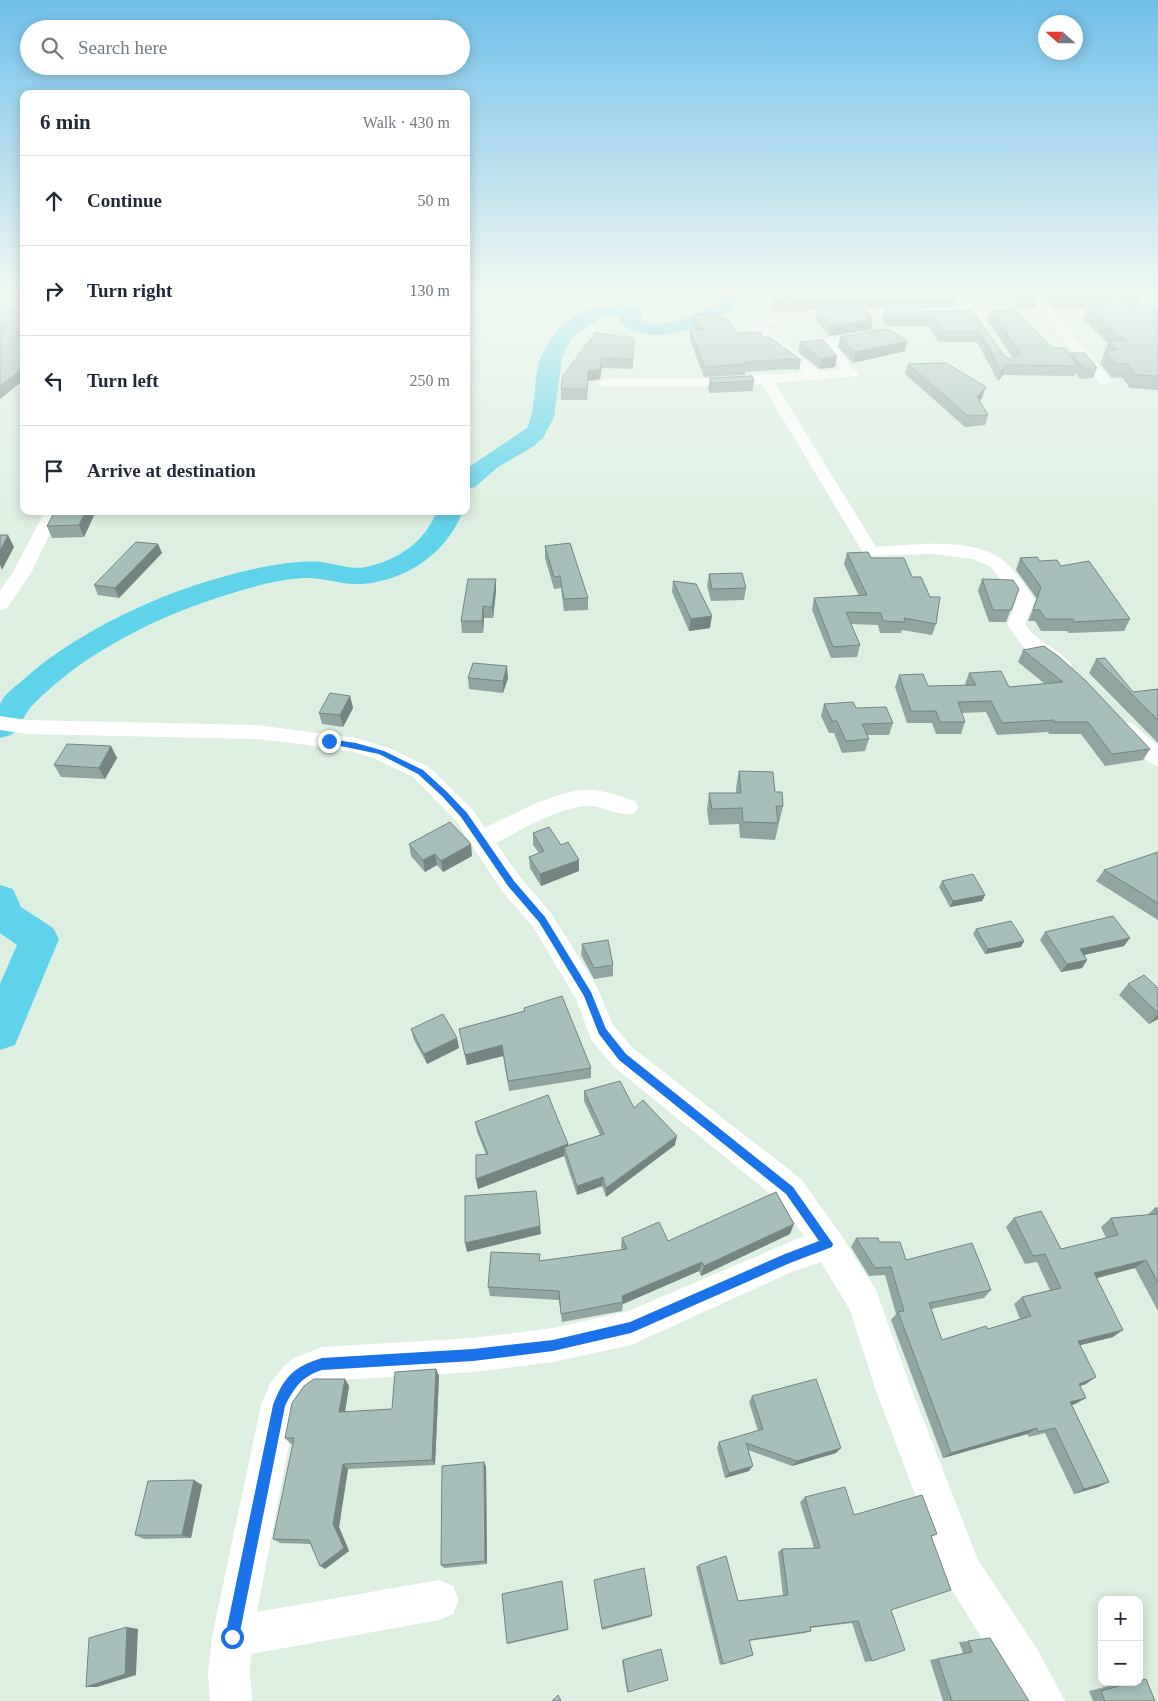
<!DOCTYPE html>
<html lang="en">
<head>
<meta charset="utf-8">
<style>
  :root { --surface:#fff; --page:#f2f2f3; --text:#1f2937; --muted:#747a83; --line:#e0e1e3 }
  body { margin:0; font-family:Georgia,serif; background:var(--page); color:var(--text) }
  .controls { position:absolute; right:15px; bottom:15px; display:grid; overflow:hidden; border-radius:10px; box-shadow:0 2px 12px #0003 }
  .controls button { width:45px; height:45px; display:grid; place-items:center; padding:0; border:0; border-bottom:1px solid var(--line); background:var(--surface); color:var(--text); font:25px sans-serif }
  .compass { position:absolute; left:1038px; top:15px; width:45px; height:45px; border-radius:50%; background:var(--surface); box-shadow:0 2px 12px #0003; rotate:291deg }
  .stop { position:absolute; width:15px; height:15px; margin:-11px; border:4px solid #1a73e8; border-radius:50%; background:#fff }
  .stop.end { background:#1a73e8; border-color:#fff; box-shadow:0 1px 5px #0008 }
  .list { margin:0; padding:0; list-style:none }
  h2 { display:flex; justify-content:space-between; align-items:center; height:65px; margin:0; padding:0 20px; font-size:21px }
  h2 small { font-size:16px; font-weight:400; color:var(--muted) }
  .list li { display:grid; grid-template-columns:32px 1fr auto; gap:15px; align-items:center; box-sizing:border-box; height:90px; padding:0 20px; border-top:1px solid var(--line) }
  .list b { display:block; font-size:19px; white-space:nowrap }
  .list em { font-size:16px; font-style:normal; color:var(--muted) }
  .icon { flex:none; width:28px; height:28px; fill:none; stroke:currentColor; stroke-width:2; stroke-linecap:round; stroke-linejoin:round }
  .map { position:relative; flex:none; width:1158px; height:1701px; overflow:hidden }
  .search { position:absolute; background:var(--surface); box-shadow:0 2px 12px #0003; left:20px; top:20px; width:450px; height:55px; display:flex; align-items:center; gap:12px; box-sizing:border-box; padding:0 18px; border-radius:28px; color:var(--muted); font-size:19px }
  .panel { position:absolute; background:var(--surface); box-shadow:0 2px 12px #0003; left:20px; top:90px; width:450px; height:425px; border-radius:10px }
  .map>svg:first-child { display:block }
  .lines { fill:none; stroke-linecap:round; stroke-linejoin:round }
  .river { fill:#5fd3ea; fill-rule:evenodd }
  .minor { fill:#fff; fill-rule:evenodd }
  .wall { fill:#90a4a0 }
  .shaded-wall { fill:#758682 }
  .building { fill:#a7bfba; stroke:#758682 }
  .route { fill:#1a73e8 }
</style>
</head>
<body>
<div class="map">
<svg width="1158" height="1701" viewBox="0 0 1158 1701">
  <rect width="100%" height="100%" fill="#ddefe1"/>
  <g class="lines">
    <path class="river" d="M726,293H744C741,297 739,302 735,306C714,328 640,350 619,320L623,315L602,317L573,336L562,357L554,417L543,438L534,446L498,467L475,487L466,489V469L527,428C536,409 533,387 538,367C549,322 594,296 639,307L642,316L640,319C660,334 714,310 726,293Z
      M437,511H463C447,553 406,581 361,584C342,585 323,577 304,578C278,579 252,587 226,595C168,613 106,642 59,681C49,689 39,698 31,707C24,715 19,729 11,735C8,736 3,737 0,738C0,728 0,713 0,704C4,694 16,686 24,679C91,620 198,576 287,563C299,562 310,561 321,562C336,564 352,570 366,567C398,560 425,542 437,511Z
      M0,885L13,889L21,907L53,928L59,939L15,1045L0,1050V984L17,945L0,933Z"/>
    <path class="minor" d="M953,293H965L977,310H1039L1025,293H1037L1052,310L1158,309V317H1058L1112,381L1105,385L1100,384L1045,317L982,318L987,325L981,329L977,328L970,318L793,319L770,323L765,326L767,330L819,371L841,370L820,343L822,340L872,331L878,335L872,339L836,345L853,369L859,373L857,376L775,383L876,547C912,545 974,536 1004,561C1016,571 1026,587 1035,600L1025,624C1037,644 1062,649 1072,665L1069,669L1062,671L1055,669L1023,647L1007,624L1017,600L991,567L973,559L933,554L865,556L762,384L712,387H604L597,383L604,379H712L804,372L756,335L752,325C769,303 930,311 965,310Z
      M45,511H61L31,573L7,608L0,610V591L13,572Z
      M0,716L27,720L256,725L356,738L389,748L429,767L472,809L485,828C514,814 558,789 590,790C605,790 621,797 635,801L638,807L635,813C619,818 603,805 586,806C555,809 523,829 496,843L520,877L551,913L597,987L613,1025L633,1048L801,1179L839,1232L876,1290L911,1388L978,1560L1037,1649L1065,1701H1021L950,1587L875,1388L850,1310L821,1262L794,1271L631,1345L553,1362L473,1372L322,1381L308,1391L296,1408L257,1612L439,1580L453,1586L459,1600L453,1614L439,1620L251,1654L250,1674L252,1701H210L208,1674L212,1637L261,1405L270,1384L283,1367L294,1358L322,1347L473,1338L553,1328L629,1311L804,1236L779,1201L613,1066L592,1041L576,999L533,927L502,891L456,821L413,777L373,758L354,752L293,743L256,739L27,734L0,730Z
      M1126,722L1133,724L1158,746V766L1150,763L1119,734L1115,729L1119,724Z"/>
  </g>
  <path class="wall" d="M0,293H24V299L0,300Z
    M777,293L956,300L954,308H852L831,309L871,316V330L829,336L815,319L817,310L785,312L772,311L773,302Z
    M1005,293H1034L1038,298L1035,308H1018Z
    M1039,293H1106L1111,298L1108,306H1125L1110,293H1137L1142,297L1139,306L1158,309V390L1130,388L1122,377L1112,378L1100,363L1108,343L1083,319L1087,308H1053Z
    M0,302L24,315L0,399Z
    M884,310L972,311L1005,357L1011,359L1013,358L987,320L990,311L1052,348L1070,355L1071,353L1097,368L1093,378L1080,379L1075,373L1074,376L1003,375L998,381L977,342H938L929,326H887L882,320Z
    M694,315L717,318L737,333L763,337L801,360L799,370L792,369L759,371L745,372V375L704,377L690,340V330H696L693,325Z
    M840,337L905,351L853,363L838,347Z
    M634,338L633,369L602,368L600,379L588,381L587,400H561V389L591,342Z
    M800,342L837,356L835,367L820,369L798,352Z
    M908,364L982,398L980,401L988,415L985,425L965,427L905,374Z
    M710,378L754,381L753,391L710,393L708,389Z
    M96,511L84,537L52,538L47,526Z
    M158,544L162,553L119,598L98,595L94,585Z
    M545,546L588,598V610L564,611L561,588L554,589L545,558Z
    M847,553L871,558L912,577L936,624L932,635L902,630L901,633H880L878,625L851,624L860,645L857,657L831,658L812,610L814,598L859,596L844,564Z
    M1020,558L1061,566L1130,619L1124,631L1069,633L1067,631H1041L1035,621H1028L1037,599L1016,570Z
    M709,574L746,588L744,600L711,601L707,586Z
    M496,579V591L493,618H484L483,633H462L461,621Z
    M982,579L1019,589L1006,622H989L978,591Z
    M673,581L710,628L689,631L672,592Z
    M1023,650L1150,749L1143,760L1105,766L1081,734H1049L1048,732L997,735L986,712L962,713L965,722L961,734H936L932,723H907L895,687L899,675L928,686L966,685L965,684L969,673L1009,687L1045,684L1018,662Z
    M1096,659L1133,692L1158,689V743L1089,673Z
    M468,678H508L503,693L469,689Z
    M350,696L353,708L343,727L322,724L319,713Z
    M824,704L856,708L893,723L889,735H867L869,739L865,751L842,753L834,733H829L821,716Z
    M111,746L117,758L105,779L61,777L54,765Z
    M739,771L775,792L783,806L775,840L740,838L739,824L709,825L707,810L709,793H736V788Z
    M533,833L561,845L579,871L541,886L530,868L529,857L539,853L533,845Z
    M409,844L472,856L443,872L437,865L425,872L411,856Z
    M1158,852V920L1096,881L1104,870Z
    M942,881L985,895L982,901L950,907L939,887Z
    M976,929L1024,941L1021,947L985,954L973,934Z
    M1045,932L1124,946L1084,955L1087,960L1082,968L1061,972L1040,940Z
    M582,944L613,965V976L594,979L581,955Z
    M1128,984L1158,988V1019L1149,1024L1119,995Z
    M524,1008L591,1068V1078L509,1091L503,1056L467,1065L459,1029L524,1011Z
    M411,1029L457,1038L459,1048L427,1064L414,1040Z
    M584,1091L634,1108L675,1145L606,1197L602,1186L577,1195L564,1156L478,1189L476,1179L486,1154L477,1132L475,1122L568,1144V1145L600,1135L584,1101Z
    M1155,1208H1158V1311L1135,1268L1097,1278L1113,1337L1080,1345L1086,1384L1080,1386L1086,1398L1075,1404L1072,1405L1109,1482L1098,1487L1074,1494L1045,1433L1029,1437L1027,1434L943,1458L891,1320L896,1314L885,1275L869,1276L851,1247L856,1238L879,1242L906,1260L991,1290L984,1298L931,1309L942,1340L988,1329L1020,1319L1014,1304L1022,1297L1050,1290L1037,1262L1025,1264L1006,1227L1014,1218L1061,1249L1106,1238L1101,1227L1111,1218L1147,1215Z
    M790,1234L701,1276L699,1271L623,1304L622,1311L562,1322L559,1300L490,1296L488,1287L540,1261L622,1250L621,1247L622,1238L668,1241Z
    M436,1369L439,1376L435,1465L348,1469L339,1527L349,1551L325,1569L310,1544L280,1543L273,1539L293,1444H291L285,1438L345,1379L349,1386L345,1412L392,1409Z
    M752,1396L836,1453L792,1466L748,1450L749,1471L725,1478L717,1448L719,1442L758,1431L749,1402Z
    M484,1462L486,1467L487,1564L444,1568L441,1565Z
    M202,1485L191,1538L144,1539L135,1535Z
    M805,1497L854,1515L937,1534L931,1537L891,1610L872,1661L865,1662L852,1623L810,1628L811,1631L805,1633L749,1641L753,1655L720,1665L696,1567L699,1565L738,1601L783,1596L778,1552L782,1549L814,1548L800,1502Z
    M594,1580L652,1615L651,1617L602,1630L594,1582Z
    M562,1581L568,1630L508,1644L507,1643Z
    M968,1641L1029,1701H943L930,1660L963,1653L959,1642Z
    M623,1660L668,1680L627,1692L622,1661Z
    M1139,1679H1146L1155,1701H1093L1089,1691L1123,1682H1139Z"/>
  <path class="shaded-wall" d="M873,320L871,330L829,336L831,326Z
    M908,341L905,351L853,363L855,352Z
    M837,356L835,367L820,369L821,359Z
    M602,358V368L600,379L588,381L587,400L588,371Z
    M1006,365L1003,375L998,381L1001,371Z
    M24,367V380L0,399V386Z
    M986,387L982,398L974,407L977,397Z
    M86,511H96L84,537L79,525Z
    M8,535L14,547L2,570L0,565V551Z
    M158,544L162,553L119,598L115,588Z
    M496,579V591L493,618L492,607Z
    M483,606L484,618L483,633L482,621Z
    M712,616L710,628L689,631L691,619Z
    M507,666L508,678L503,693V681Z
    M350,696L353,708L343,727L340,715Z
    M111,746L117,758L105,779L99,768Z
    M471,844L472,856L443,872L441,861Z
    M435,854L437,865L425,872L423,860Z
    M579,860V871L541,886L540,874Z
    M985,895L982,901L950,907L953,901Z
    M1130,938L1124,946L1075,957L1080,949Z
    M1024,941L1021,947L985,954L988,949Z
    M1087,960L1082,968L1061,972L1067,964Z
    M1158,1014V1019L1149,1024Z
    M457,1038L459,1048L427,1064L424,1054Z
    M502,1045L503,1056L467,1065L465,1055Z
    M677,1136L675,1145L606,1197V1188Z
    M568,1144V1154L564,1147V1156L478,1189L476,1179Z
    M603,1177L602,1186L577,1195V1186Z
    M794,1224L790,1234L701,1276L704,1266Z
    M540,1226L541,1234L467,1252L465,1243Z
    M1146,1260L1135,1268L1085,1281L1094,1273Z
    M702,1262L699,1271L623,1304L622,1296Z
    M1123,1330L1113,1337L1069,1348L1078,1341Z
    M436,1369L439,1376L435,1465L432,1460Z
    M1096,1377L1086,1384L1069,1390L1079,1384Z
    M345,1379L349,1386L344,1418L339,1412Z
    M1086,1398L1075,1404L1060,1408L1070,1402Z
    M1037,1428L1027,1434L943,1458L951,1453Z
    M841,1448L836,1453L792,1466L797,1461Z
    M484,1462L486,1467L487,1564L485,1561Z
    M343,1464L348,1469L339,1527L349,1551L325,1569L320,1566L333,1524Z
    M753,1466L749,1471L725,1478L729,1473Z
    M194,1480L202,1485L191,1538L182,1535Z
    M1109,1482L1098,1487L1074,1494L1084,1489Z
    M127,1627L138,1629L136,1675L97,1687H86Z"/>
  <path class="building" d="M777,293H953L956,300L853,299L787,304L773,302Z
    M1016,293H1034L1038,298H1021Z
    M1051,293H1106L1111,298H1056Z
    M1125,293H1137L1142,297H1130Z
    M0,302L24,315V367L0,386V332L6,327H0Z
    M1087,306H1155L1158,309V376L1136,375L1128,364H1117L1105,350H1118L1109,340H1125Z
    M817,309L866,310L871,316H866L873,320L831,326Z
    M884,310L972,311L1005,357L1011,359L1019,355L1020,352L990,311L1015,310L1052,348H1065L1078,366L1006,365L1001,371L980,332H941L932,316H889Z
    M713,314L717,318H726L737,333L760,332L763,337H770L801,360L793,359L760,361L745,362L746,364L705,367L690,330L703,329L694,315Z
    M887,329L908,341L855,352L840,337Z
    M595,333L634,338L633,359L602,358L600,369L588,371L587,389H561L563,376L591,339L590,343Z
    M823,340L837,356L821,359L800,342Z
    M1071,353H1085L1097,368H1084Z
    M946,363L986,387L977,397L988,415L968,416L908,364Z
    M752,376L754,381L711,383L710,378Z
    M55,511H86L79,525L47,526Z
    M0,535H8L0,551Z
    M136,542L158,544L115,588L94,585Z
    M570,543L588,598L564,599L560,576L554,577L545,546Z
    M868,552L871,558H904L912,577H921L930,597H940L936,624L904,618L905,622L883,621L881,613L846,612L860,645L833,647L814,598L867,595L847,553Z
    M1037,557L1040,561L1057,560L1061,566L1089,561L1130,619L1074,622L1073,619H1046L1040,610H1033L1041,587L1020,558Z
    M742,573L746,588L712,589L709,574Z
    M468,579H496L492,607L483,606L482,621H461Z
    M982,579L1013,580L1019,589L1011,610H993Z
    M673,581L696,584L712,616L691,619Z
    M1044,646L1058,656L1086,681L1150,749L1112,754L1088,722H1054V720L1002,723L991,701L958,702L965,722H940L936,711H911L899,675L923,674L928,686L976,685L969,673L1001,671L1009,687L1063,682L1023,650Z
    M1105,658L1133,692L1158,689V720L1096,659Z
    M473,663L507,666L503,681L468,678Z
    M330,693L350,696L340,715L319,713Z
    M853,702L856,708L886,707L893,723L862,724L869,739L846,741L837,721H832L824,704Z
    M67,744L111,746L99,768L54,765Z
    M739,771L773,772L775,792H782L783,806H776L778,823L743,822L742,808L712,809L709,793H741Z
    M450,822L471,844L441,861L435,854L423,860L409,844Z
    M549,827L561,845L568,842L579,860L540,874L529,857L544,851L533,833Z
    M1158,852V903L1104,870Z
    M973,874L985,895L953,901L942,881Z
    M1113,916L1130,938L1080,949L1087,960L1067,964L1045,932Z
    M1011,921L1024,941L988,949L976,929Z
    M608,940L613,965L594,968L582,944Z
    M1144,975L1158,988V1013L1128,984Z
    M562,996L591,1068L508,1081L502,1045L465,1055L459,1029L525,1011L524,1008Z
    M443,1014L457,1038L424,1054L411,1029Z
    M620,1081L634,1108L643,1100L677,1136L606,1188L603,1177L577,1186L564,1147L604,1134L584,1091Z
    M548,1095L568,1144L476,1179V1155L488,1154L475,1122Z
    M536,1191L540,1226L465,1243V1196Z
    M776,1192L794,1224L704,1266L702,1262L622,1296L623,1302L561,1314L559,1291L488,1287L491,1252L540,1254L539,1261L627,1249L622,1238L659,1222L668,1241Z
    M1155,1208H1158V1283L1146,1260L1094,1273L1123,1330L1078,1341L1096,1377L1079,1384L1086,1398L1070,1402L1109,1482L1084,1489L1055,1428L1038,1432L1037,1428L951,1453L898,1312L904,1311L891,1267L875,1268L856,1238H878L879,1242H900L906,1260L972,1243L991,1290L929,1303L942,1340L986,1326L988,1329L1031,1316L1022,1297L1061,1288L1045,1254L1033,1256L1014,1218L1041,1211L1061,1249L1118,1235L1111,1218L1157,1214Z
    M436,1369L432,1460L343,1464L333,1524L344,1548L320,1566L309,1540L273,1539L294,1438H285L292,1403L304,1386L314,1379H345L339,1412L392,1409L395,1372Z
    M816,1379L841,1448L797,1461L746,1443L753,1466L729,1473L719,1442L763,1429L752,1396Z
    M484,1462L485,1561L441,1565L442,1466Z
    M194,1480L182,1535H135L148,1481Z
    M845,1487L854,1515L922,1495L937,1534L931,1536L951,1590L891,1610L905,1650L872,1661L858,1621L810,1627L811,1631L749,1640L753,1655L723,1664L699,1565L726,1556L738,1601L788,1595L782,1549L820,1548L805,1497Z
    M644,1568L652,1615L602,1628L594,1580Z
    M562,1581L568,1629L507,1643L502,1594Z
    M127,1627L125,1674L86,1687L89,1638Z
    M990,1638L1029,1701H952L938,1659L972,1652L968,1641Z
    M661,1649L668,1680L628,1692L623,1660Z
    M1146,1679L1155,1701H1105L1101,1691L1134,1682H1139V1681Z
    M558,1695L561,1701H552Z"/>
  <linearGradient id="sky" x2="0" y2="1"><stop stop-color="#71c0e9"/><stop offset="0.55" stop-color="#f0f8f2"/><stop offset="1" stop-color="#f0f8f2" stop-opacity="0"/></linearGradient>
  <rect width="1158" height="531" fill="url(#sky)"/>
  <path class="route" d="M329,739L356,743L384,751L423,770L447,792L467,813L514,881L545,917L591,992L606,1029L626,1054L793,1187L833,1244L832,1247L790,1263L631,1333L553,1351L473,1361L322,1370C302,1376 294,1388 285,1406L239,1637L237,1642L232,1644L227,1642L225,1637L273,1405C284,1377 293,1367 322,1358L473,1349L553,1340L630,1322L785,1254L819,1241L786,1194L619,1060L599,1034L584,996L539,922L508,886L461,817L442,796L418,774L379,754L326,743L325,741Z"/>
</svg>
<div class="controls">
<button>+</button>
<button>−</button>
</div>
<svg class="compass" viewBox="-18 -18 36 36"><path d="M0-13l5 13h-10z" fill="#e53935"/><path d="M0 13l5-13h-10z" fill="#747a83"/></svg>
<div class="stop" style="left:232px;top:1637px"></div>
<div class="stop end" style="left:329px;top:741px"></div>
<div class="search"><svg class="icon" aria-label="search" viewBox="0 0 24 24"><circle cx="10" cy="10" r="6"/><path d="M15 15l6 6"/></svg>Search here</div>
<section class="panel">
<h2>6 min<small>Walk · 430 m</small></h2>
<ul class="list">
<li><svg class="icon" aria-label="ahead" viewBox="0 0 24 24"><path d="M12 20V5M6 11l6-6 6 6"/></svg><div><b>Continue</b></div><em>50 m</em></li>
<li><svg class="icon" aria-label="right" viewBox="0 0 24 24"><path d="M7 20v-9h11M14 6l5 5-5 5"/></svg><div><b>Turn right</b></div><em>130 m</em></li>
<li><svg class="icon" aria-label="left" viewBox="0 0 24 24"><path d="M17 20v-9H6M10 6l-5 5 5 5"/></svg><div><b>Turn left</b></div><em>250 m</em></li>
<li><svg class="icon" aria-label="arrive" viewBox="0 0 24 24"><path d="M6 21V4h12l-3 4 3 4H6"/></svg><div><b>Arrive at destination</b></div></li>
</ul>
</section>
</div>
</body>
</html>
